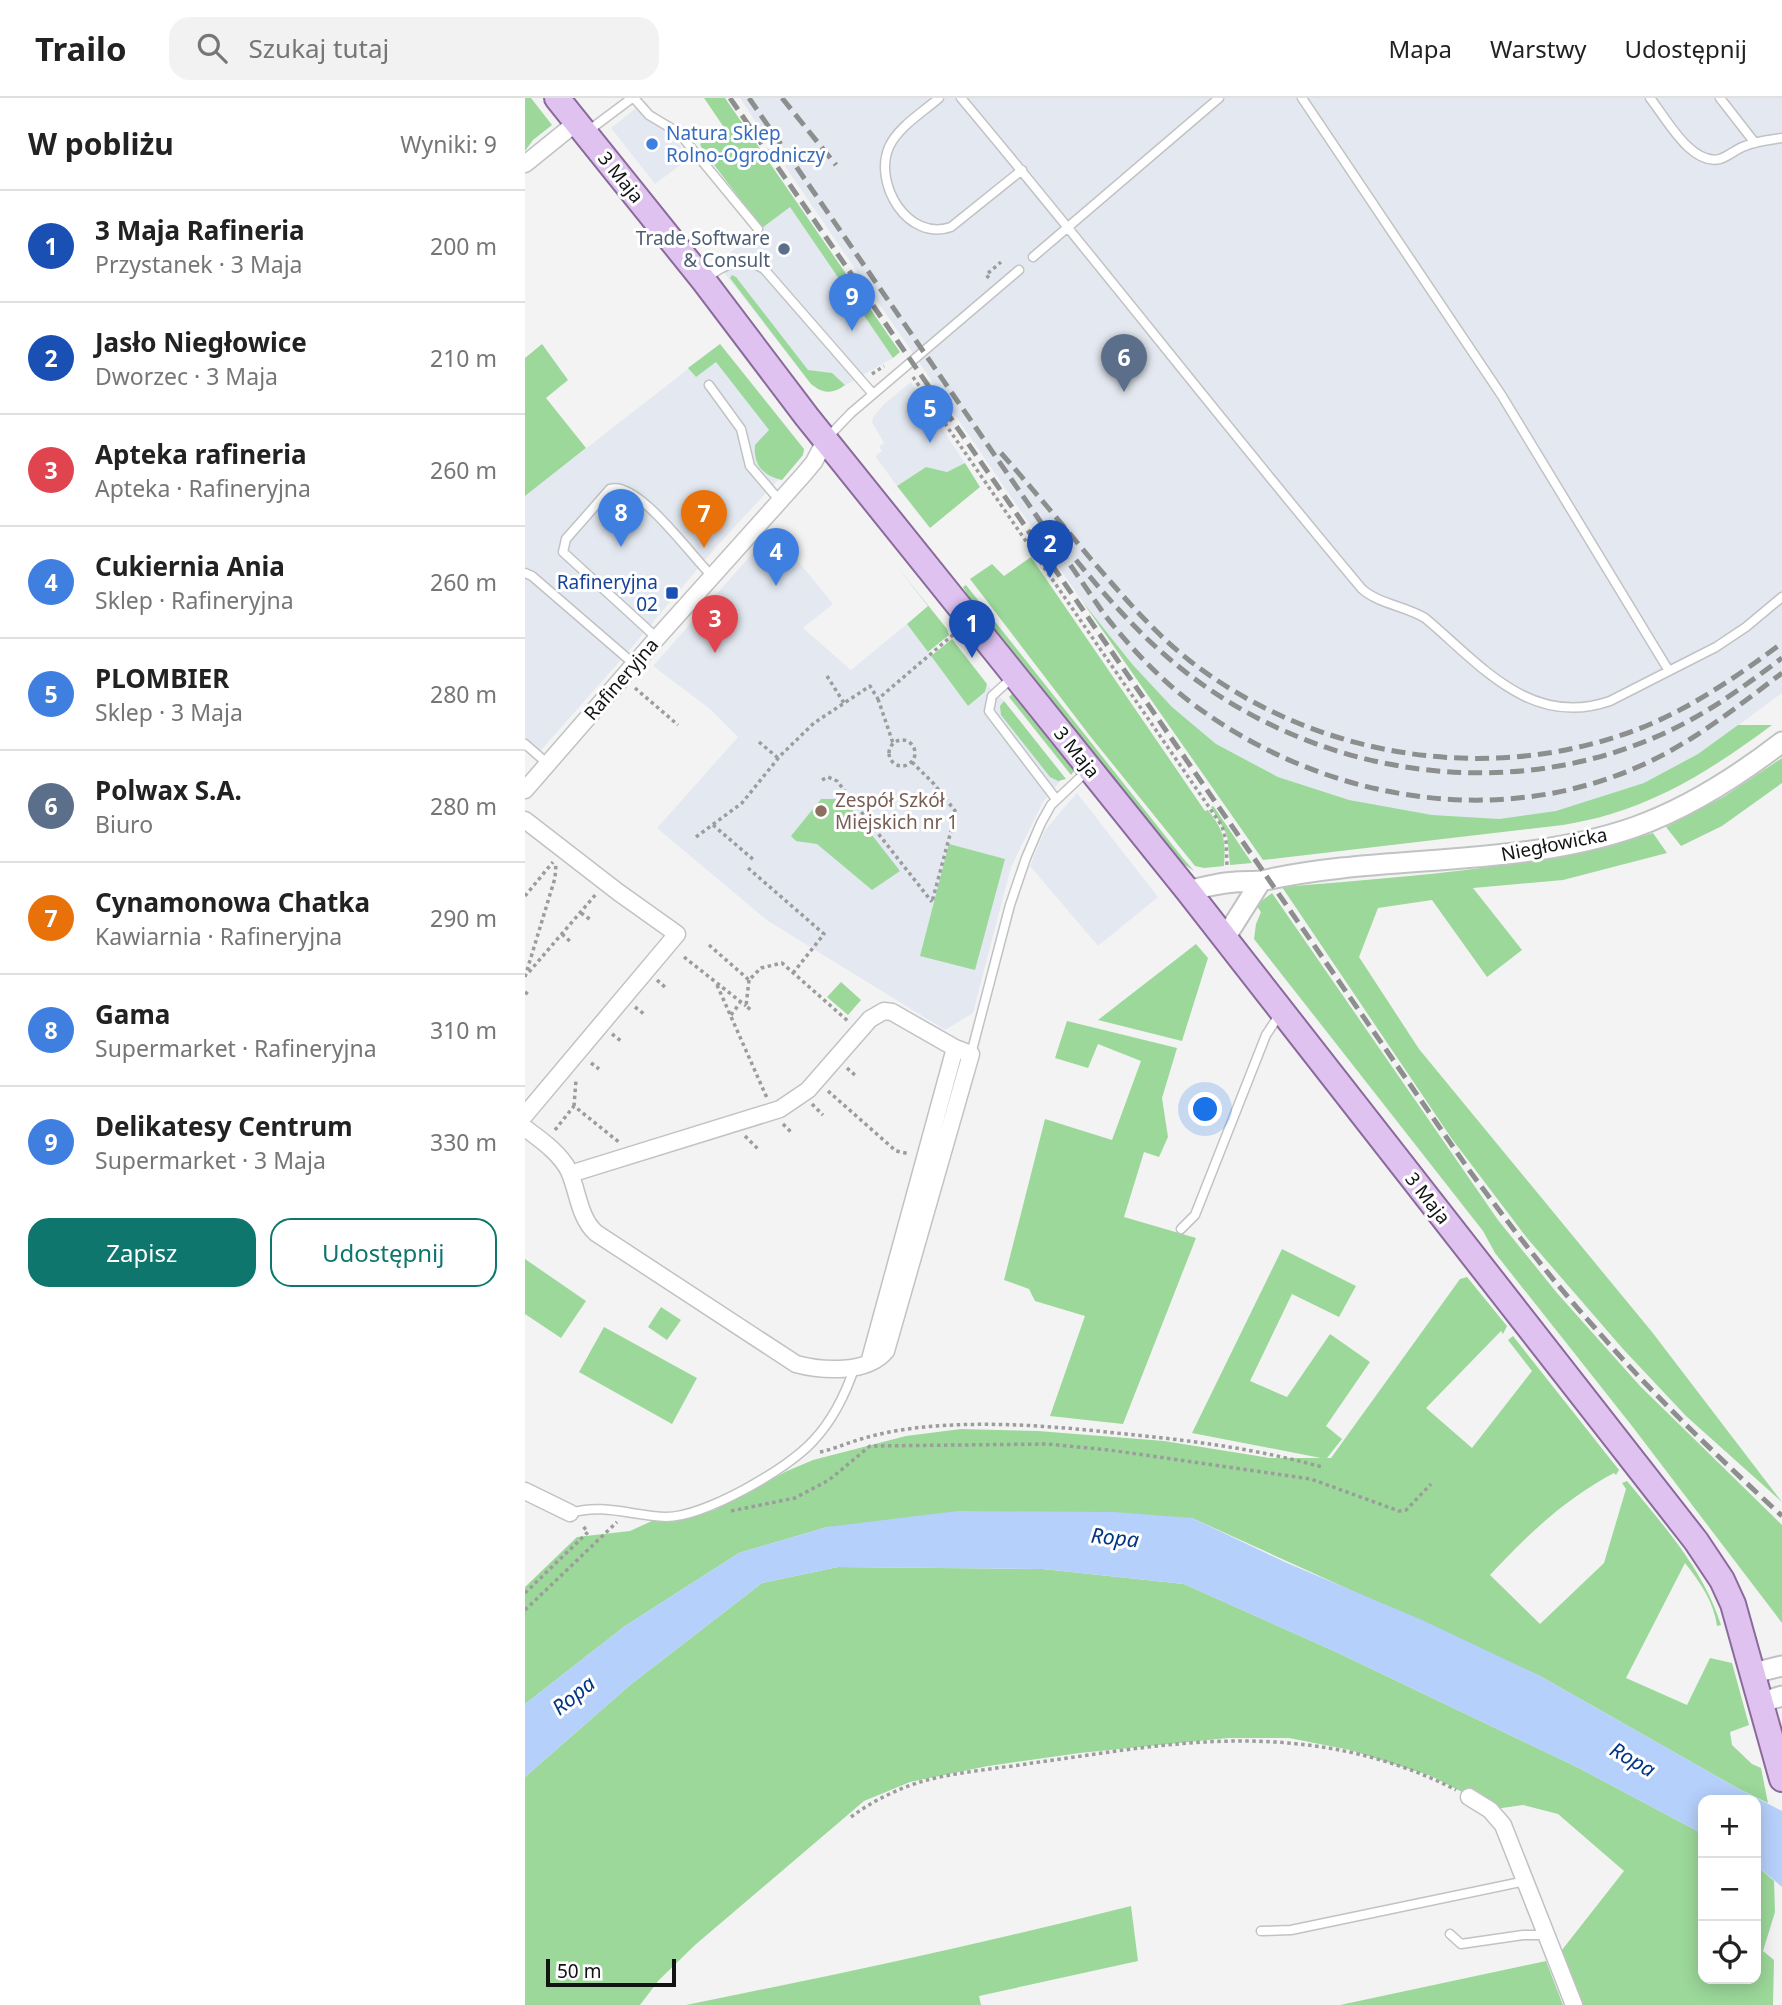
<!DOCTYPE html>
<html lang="pl">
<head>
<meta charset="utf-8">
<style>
  :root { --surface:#fff; --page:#f2f2f2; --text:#222; --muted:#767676; --line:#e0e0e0; --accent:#0f766e }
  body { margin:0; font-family:"Noto Sans",sans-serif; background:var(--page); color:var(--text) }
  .controls { position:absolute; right:21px; bottom:21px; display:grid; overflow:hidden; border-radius:14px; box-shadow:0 4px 18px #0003 }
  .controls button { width:63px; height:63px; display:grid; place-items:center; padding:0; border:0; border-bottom:2px solid var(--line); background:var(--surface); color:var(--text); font:35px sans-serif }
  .scale { position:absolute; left:21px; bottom:18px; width:130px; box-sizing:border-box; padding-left:7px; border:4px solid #121313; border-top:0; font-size:19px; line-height:24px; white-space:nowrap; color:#121313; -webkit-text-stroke:5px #fff; paint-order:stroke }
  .you { position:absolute; left:681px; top:1012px; width:24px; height:24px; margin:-18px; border:5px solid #fff; border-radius:50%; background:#1a73e8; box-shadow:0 0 0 10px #1a73e833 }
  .badge { display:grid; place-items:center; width:46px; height:46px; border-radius:50%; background:var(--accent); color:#fff; font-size:23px; font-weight:700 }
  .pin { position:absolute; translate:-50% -58px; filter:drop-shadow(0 2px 4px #0008) }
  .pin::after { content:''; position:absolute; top:37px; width:24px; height:21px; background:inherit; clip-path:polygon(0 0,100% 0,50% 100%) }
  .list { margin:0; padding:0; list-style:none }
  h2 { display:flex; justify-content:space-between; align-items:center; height:91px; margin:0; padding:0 28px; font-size:30px }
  h2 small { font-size:23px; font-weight:400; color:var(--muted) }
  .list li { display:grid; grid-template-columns:46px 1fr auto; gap:21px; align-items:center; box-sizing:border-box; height:112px; padding:0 28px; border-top:2px solid var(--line) }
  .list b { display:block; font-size:26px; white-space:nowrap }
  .list p { margin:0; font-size:23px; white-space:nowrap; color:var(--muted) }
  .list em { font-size:23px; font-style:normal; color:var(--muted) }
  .actions { display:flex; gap:14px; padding:21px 28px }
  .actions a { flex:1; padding:16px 0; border:2px solid var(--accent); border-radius:21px; text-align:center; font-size:24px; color:var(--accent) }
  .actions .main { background:var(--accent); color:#fff }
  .icon { flex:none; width:38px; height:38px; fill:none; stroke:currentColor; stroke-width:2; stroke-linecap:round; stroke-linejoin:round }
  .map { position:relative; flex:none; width:1257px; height:1907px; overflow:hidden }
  header { display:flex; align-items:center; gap:42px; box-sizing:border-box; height:98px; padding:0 35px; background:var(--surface); border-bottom:2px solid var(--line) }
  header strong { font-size:33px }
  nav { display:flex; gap:38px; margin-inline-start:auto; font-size:24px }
  .search { width:490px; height:63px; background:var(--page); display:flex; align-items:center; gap:18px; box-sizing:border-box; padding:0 24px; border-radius:21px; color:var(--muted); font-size:26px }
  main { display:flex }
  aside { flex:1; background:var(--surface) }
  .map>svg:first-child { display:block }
  .built { fill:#e4e9f1 }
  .green { fill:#9cd89a }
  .water { fill:#b5d0fb }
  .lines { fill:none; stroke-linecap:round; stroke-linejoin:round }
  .service-casing { stroke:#c1c2c3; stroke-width:11 }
  .minor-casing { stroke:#c1c2c3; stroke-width:19 }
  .tertiary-casing { stroke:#c1c2c3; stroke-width:23 }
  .primary-casing { stroke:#8a6a9b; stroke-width:28 }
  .path { stroke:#9c9c9d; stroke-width:3.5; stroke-dasharray:3.5 3.5; stroke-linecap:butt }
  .service { stroke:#fff; stroke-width:8 }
  .minor { stroke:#fff; stroke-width:16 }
  .tertiary { stroke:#fff; stroke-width:19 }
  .primary { stroke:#dfc2ef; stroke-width:24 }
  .rail { stroke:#8d8e8e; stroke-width:5; stroke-dasharray:14 7; stroke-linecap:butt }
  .shop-dot { fill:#3f7fe0; stroke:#fff; stroke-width:2.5 }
  .service-dot { fill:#5c6f8a; stroke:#fff; stroke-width:2.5 }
  .transit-dot { fill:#1a4fb4; stroke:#fff; stroke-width:2.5 }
  .education-dot { fill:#8d6e63; stroke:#fff; stroke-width:2.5 }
  .labels { text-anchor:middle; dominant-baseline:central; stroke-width:6; stroke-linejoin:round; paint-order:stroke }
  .shop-label { font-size:19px; fill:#366cbe; stroke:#fff; text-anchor:start }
  .street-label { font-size:19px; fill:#121313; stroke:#fff }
  .service-label { font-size:19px; fill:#4e5e75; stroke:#fff; text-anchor:end }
  .transit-label { font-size:19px; fill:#164399; stroke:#fff; text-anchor:end }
  .education-label { font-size:19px; fill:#785e54; stroke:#fff; text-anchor:start }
  .water-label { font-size:21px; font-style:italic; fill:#023584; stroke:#fff }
</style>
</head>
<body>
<header>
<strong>Trailo</strong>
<div class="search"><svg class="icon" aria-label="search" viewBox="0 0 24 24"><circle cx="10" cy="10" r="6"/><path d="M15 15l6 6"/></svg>Szukaj tutaj</div>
<nav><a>Mapa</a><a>Warstwy</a><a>Udostępnij</a></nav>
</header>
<main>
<aside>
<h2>W pobliżu<small>Wyniki: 9</small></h2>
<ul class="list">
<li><span class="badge" style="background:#1a4fb4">1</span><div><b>3 Maja Rafineria</b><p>Przystanek · 3 Maja</p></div><em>200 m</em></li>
<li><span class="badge" style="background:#1a4fb4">2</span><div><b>Jasło Niegłowice</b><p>Dworzec · 3 Maja</p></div><em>210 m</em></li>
<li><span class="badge" style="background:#e0444e">3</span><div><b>Apteka rafineria</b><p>Apteka · Rafineryjna</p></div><em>260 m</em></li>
<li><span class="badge" style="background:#3f7fe0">4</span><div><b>Cukiernia Ania</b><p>Sklep · Rafineryjna</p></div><em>260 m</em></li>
<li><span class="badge" style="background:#3f7fe0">5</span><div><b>PLOMBIER</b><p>Sklep · 3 Maja</p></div><em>280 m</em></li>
<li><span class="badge" style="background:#5c6f8a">6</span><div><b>Polwax S.A.</b><p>Biuro</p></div><em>280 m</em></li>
<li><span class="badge" style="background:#e8710a">7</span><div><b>Cynamonowa Chatka</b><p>Kawiarnia · Rafineryjna</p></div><em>290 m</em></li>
<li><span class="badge" style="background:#3f7fe0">8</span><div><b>Gama</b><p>Supermarket · Rafineryjna</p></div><em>310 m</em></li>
<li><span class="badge" style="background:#3f7fe0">9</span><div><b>Delikatesy Centrum</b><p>Supermarket · 3 Maja</p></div><em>330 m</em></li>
</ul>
<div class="actions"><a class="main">Zapisz</a><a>Udostępnij</a></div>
</aside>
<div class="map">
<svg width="1257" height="1907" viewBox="0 0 1257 1907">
  <rect width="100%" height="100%" fill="#f3f3f4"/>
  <path class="built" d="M215,0H1257V595L1173,657L1120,686L1032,714L975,722L907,718L824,703L753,679L691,647L646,609L606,567L557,503L251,55Z
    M120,3L165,60L130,86L86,30Z
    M265,108L368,260L312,292L304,294L296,293L286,286L190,163L197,161Z
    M195,246L279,351V354L191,449L102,555L9,660L0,652V398Z
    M386,284L440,365L422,374L401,369L372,388L350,358L357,353L354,349L359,345L347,324L348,319L359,306Z
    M248,432L308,506L278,530L326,572L382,526L443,608L460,595L462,587L479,603L539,679L518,704L486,769L448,915L420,932L243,823L132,730L213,639L185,611L128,568Z
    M552,695L633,799L573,848L505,768L520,732Z"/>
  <path class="green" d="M0,0H6L27,27L8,42L0,53Z
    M179,0H200L375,254L368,260L265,109L237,130L177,51L175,46L198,28Z
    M207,177L211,179L283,272L307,275L320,287C308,296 298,296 286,286L205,180Z
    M17,246L43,282L21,300L61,350L0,398V260Z
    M195,246L279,351L278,357L257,382C238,378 228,366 230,347L244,332L191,264L171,279L163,270Z
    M440,365L455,389L405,430L372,388L401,369L422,374Z
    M506,459L680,713L683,712C699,733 701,741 699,768L679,770L670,768L565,638L445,481L467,466L479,478Z
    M370,466L422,531L424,537L403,554L382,526L403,508Z
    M441,487L657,759L669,773L656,764L442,496L438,489Z
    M557,503L607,566L647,609L691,646L753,679L824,702L907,717L974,721L1031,713L1119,685L1173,656L1213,627H1247C1197,664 1146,698 1086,716C1070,721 1054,724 1038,727L738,762Z
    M427,541L462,586L460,594L443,608L406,558Z
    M487,596L549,673L546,677L484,599Z
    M479,603L541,681L533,683L525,679L476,617L475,608Z
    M1257,660V685L1197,728L1156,748L1141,729L1200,698Z
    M296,701H319L375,773L347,792L292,746L271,743L266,738Z
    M688,708L689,709L727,765L705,767L702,737L686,709Z
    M1128,735L1142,755L1038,782L948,790L997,852L962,879L907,802L853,810L834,859L894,951L1127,1234L1257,1404L1161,1318L1098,1251L1002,1140L927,1041L757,789C882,778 1008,771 1128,735Z
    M424,746L480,761L450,872L395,858Z
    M747,795L973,1122L1032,1195L1115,1288L1257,1427V1525L1107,1328L970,1155L958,1133L729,841L731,826L736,814L731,807Z
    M671,846L683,860L657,943L573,922Z
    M316,884L336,902L323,917L302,899Z
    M542,923L652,950L637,1000L643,1039L634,1059L619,1054L599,1119L671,1140L598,1326L525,1318L560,1218L510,1203L504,1191L479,1182L520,1021L587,1042L616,963L573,946L563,970L530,960Z
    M757,1151L831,1188L814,1219L767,1196L725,1283L762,1299L805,1236L845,1264L801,1328L817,1341L802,1360H806L935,1181L942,1179L982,1228L978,1236L976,1233L901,1310L947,1350L1007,1273L983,1242L988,1238L1094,1372L1091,1377L1089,1375C1041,1400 1001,1438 965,1477L1015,1526L1079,1465L1101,1391L1097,1385L1102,1383C1138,1427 1179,1472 1196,1527L1192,1528C1189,1504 1175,1484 1160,1465L1101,1580L1162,1607L1185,1560L1207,1565L1224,1627L1205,1634L1207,1647L1227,1666L1236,1670L1243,1705L1214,1691L1015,1578L667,1420L302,1429L214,1455L100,1528L0,1606V1489L52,1439L105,1433L129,1422L148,1424L189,1412L262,1373L288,1362L381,1338L436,1331L513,1333L639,1343L745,1360H796L667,1335Z
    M0,1161L61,1203L36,1240L0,1216Z
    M136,1209L156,1222L142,1242L123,1229Z
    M79,1229L172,1280L147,1326L54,1274Z
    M313,1469L518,1471L659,1486L809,1553L1052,1669L1178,1736V1881H1231V1767L1249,1783L1250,1814L1238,1853L1249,1862L1248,1907H1054L1033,1857L1099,1773L1033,1716L998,1707L970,1711L906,1678L825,1652L764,1640H703L555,1655L463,1668L385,1684L339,1703L170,1847L134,1882L115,1907H0V1679L105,1587L237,1485Z
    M606,1808L613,1863L454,1898L456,1907H161C310,1877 459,1845 606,1808Z
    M1021,1863L1038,1907H815Z"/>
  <path class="water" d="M433,1413L589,1414L667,1420L762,1465L897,1522L1015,1578L1214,1691L1257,1713V1789L1231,1767V1702H1178V1736L1052,1669L809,1553L659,1486L518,1471L313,1469L237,1485L105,1587L0,1679V1606L100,1528L214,1455L302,1429Z"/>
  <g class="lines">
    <defs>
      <path id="service" d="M109,0L124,17L154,35L233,131
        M414,0C398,14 373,29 364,49C348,86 383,144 426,129L497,72
        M436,0C572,162 701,329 837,491C854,506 880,508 900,520C954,565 1005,631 1085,603L1191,549L1221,529L1257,499
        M777,0L977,298L1144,573
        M1125,0C1141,20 1166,68 1195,61C1204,58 1211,51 1220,48C1232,43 1244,42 1257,40
        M1195,0L1230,45
        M63,33L107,0
        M508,159L694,0
        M181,181C199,166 217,157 239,171L348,296
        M184,287L216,331L225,368L255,403
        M303,339L326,315L494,172
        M0,475L7,478L109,566
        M132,540L38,454L41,441L85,391C112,381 168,460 187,478
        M488,579L467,598L464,613L531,701
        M0,646L23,666
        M446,956L485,807L501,760L516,725L526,707L562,673
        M656,1131L670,1117L741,937L755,916
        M45,1415C79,1405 108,1418 141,1419C179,1419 263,1371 288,1343C308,1322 321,1295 330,1268
        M736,1833L766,1832L1001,1783
        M925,1836L936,1846L998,1837H1022"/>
      <path id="minor" d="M0,66L52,24
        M0,692L132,540L279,376L289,364L301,341
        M0,722L93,794L152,836L0,1017
        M0,1030C16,1042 35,1055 44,1073C53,1093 54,1120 71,1135L271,1266C297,1273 342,1276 361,1253L446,956L430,950L367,914L359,913L345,921L283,992L255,1011L45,1076
        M344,1265L430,950
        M0,1393L45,1415
        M944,1699L965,1712L978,1727L1049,1907"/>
      <path id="tertiary" d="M663,793C678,789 694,785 710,784C719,783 728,784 736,783C859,755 989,771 1110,729C1163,710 1213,678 1257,644
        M700,840L736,783
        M1228,1575L1257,1568
        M1237,1604L1257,1598"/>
      <path id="primary" d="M32,0L179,183L282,319L663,793L1171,1443L1197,1482L1208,1506L1257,1681"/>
    </defs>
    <use href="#service" class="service-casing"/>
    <use href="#minor" class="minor-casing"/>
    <use href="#tertiary" class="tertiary-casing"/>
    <use href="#primary" class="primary-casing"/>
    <path class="path" d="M464,180L461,177L476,164
      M347,276L359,268
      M388,279L697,728L701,742L702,768
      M302,578L319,605
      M110,590L153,627
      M353,601L368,645
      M364 655a13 13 0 1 1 26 0a13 13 0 1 1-26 0Z
      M234,644L253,660
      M387,664L409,686L431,714L407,804
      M297,682L303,679L312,683L407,804
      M188,727L230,763
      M171,739L217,705L255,658L289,625L345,588L353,601L429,536
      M223,770L299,836L268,875
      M0,798L28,764
      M56,815L66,822
      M37,836L47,845
      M184,847L224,882L236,870L257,865L324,924
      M159,859L221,908
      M4,874L72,795
      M0,879L30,780L31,766
      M132,882L141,890
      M224,882L221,908L226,912
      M192,887L242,1000
      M0,894L4,897
      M110,909L119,916
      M206,917L215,905
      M87,936L96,943
      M66,965L74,971
      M322,970L331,978
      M303,993L371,1053L385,1056
      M287,1006L298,1017
      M49,1008L51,982
      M258,1026L266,1034
      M30,1032L49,1008L95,1045
      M220,1038L233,1051
      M295,1354C309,1351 322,1345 336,1341C356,1335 378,1331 399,1329C464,1323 527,1328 591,1335C661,1342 729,1350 797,1369
      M206,1413L270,1400L304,1382L345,1348L522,1346L584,1352L786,1381L874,1413L881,1412L906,1386
      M0,1495L63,1434L57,1427
      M0,1512L92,1424
      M326,1719C346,1704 368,1693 392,1685C427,1674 471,1671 507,1665C595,1653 684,1636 773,1646C826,1651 883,1667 931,1692"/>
    <use href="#service" class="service"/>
    <use href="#minor" class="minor"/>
    <use href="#tertiary" class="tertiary"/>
    <use href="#primary" class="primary"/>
    <path class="rail" d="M205,0L944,1072C984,1126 1025,1180 1070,1230C1128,1297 1192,1358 1257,1418
      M224,0L579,516C604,548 632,578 664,603C791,700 967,734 1115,668C1167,645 1212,609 1257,575
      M257,0L311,67
      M476,355C506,389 536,425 565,460C596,496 627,533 665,563C793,662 971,689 1121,628C1171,607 1214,577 1257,545
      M551,462C588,507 626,550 674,584C810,682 994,705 1146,632C1186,613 1221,587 1257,560"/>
  </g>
  <circle class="shop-dot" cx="127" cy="46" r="7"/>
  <circle class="service-dot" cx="259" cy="151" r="7"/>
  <rect class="transit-dot" x="140" y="488" width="14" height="14" rx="3.5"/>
  <circle class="education-dot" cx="296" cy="713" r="7"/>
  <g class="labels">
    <g class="shop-label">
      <text x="141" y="35">Natura Sklep<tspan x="141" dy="22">Rolno-Ogrodniczy</tspan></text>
    </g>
    <g class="street-label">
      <text transform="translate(96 79) rotate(51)">3 Maja</text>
      <text transform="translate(96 581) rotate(-49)">Rafineryjna</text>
      <text transform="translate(552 654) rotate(51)">3 Maja</text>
      <text transform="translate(1029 746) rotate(-11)">Niegłowicka</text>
      <text transform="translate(903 1100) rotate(52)">3 Maja</text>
    </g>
    <g class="service-label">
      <text x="245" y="140">Trade Software<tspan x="245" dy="22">&amp; Consult</tspan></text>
    </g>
    <g class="transit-label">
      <text x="133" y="484">Rafineryjna<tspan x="133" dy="22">02</tspan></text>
    </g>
    <g class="education-label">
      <text x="310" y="702">Zespół Szkół<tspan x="310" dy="22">Miejskich nr 1</tspan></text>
    </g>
    <g class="water-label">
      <text transform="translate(590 1439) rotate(6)">Ropa</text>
      <text transform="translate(48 1597) rotate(-39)">Ropa</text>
      <text transform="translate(1108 1661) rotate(30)">Ropa</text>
    </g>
  </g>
</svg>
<div class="controls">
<button>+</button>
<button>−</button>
<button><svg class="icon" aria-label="locate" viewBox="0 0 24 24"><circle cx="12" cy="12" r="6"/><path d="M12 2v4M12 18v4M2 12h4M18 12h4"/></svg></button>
</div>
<div class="scale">50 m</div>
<div class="you"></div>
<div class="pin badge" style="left:447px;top:560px;background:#1a4fb4">1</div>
<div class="pin badge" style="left:525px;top:480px;background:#1a4fb4">2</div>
<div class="pin badge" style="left:190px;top:555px;background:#e0444e">3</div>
<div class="pin badge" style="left:251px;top:488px;background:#3f7fe0">4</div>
<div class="pin badge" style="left:405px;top:345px;background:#3f7fe0">5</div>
<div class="pin badge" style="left:599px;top:294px;background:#5c6f8a">6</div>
<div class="pin badge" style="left:179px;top:450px;background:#e8710a">7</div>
<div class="pin badge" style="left:96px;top:449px;background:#3f7fe0">8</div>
<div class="pin badge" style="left:327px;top:233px;background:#3f7fe0">9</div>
</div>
</main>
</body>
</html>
